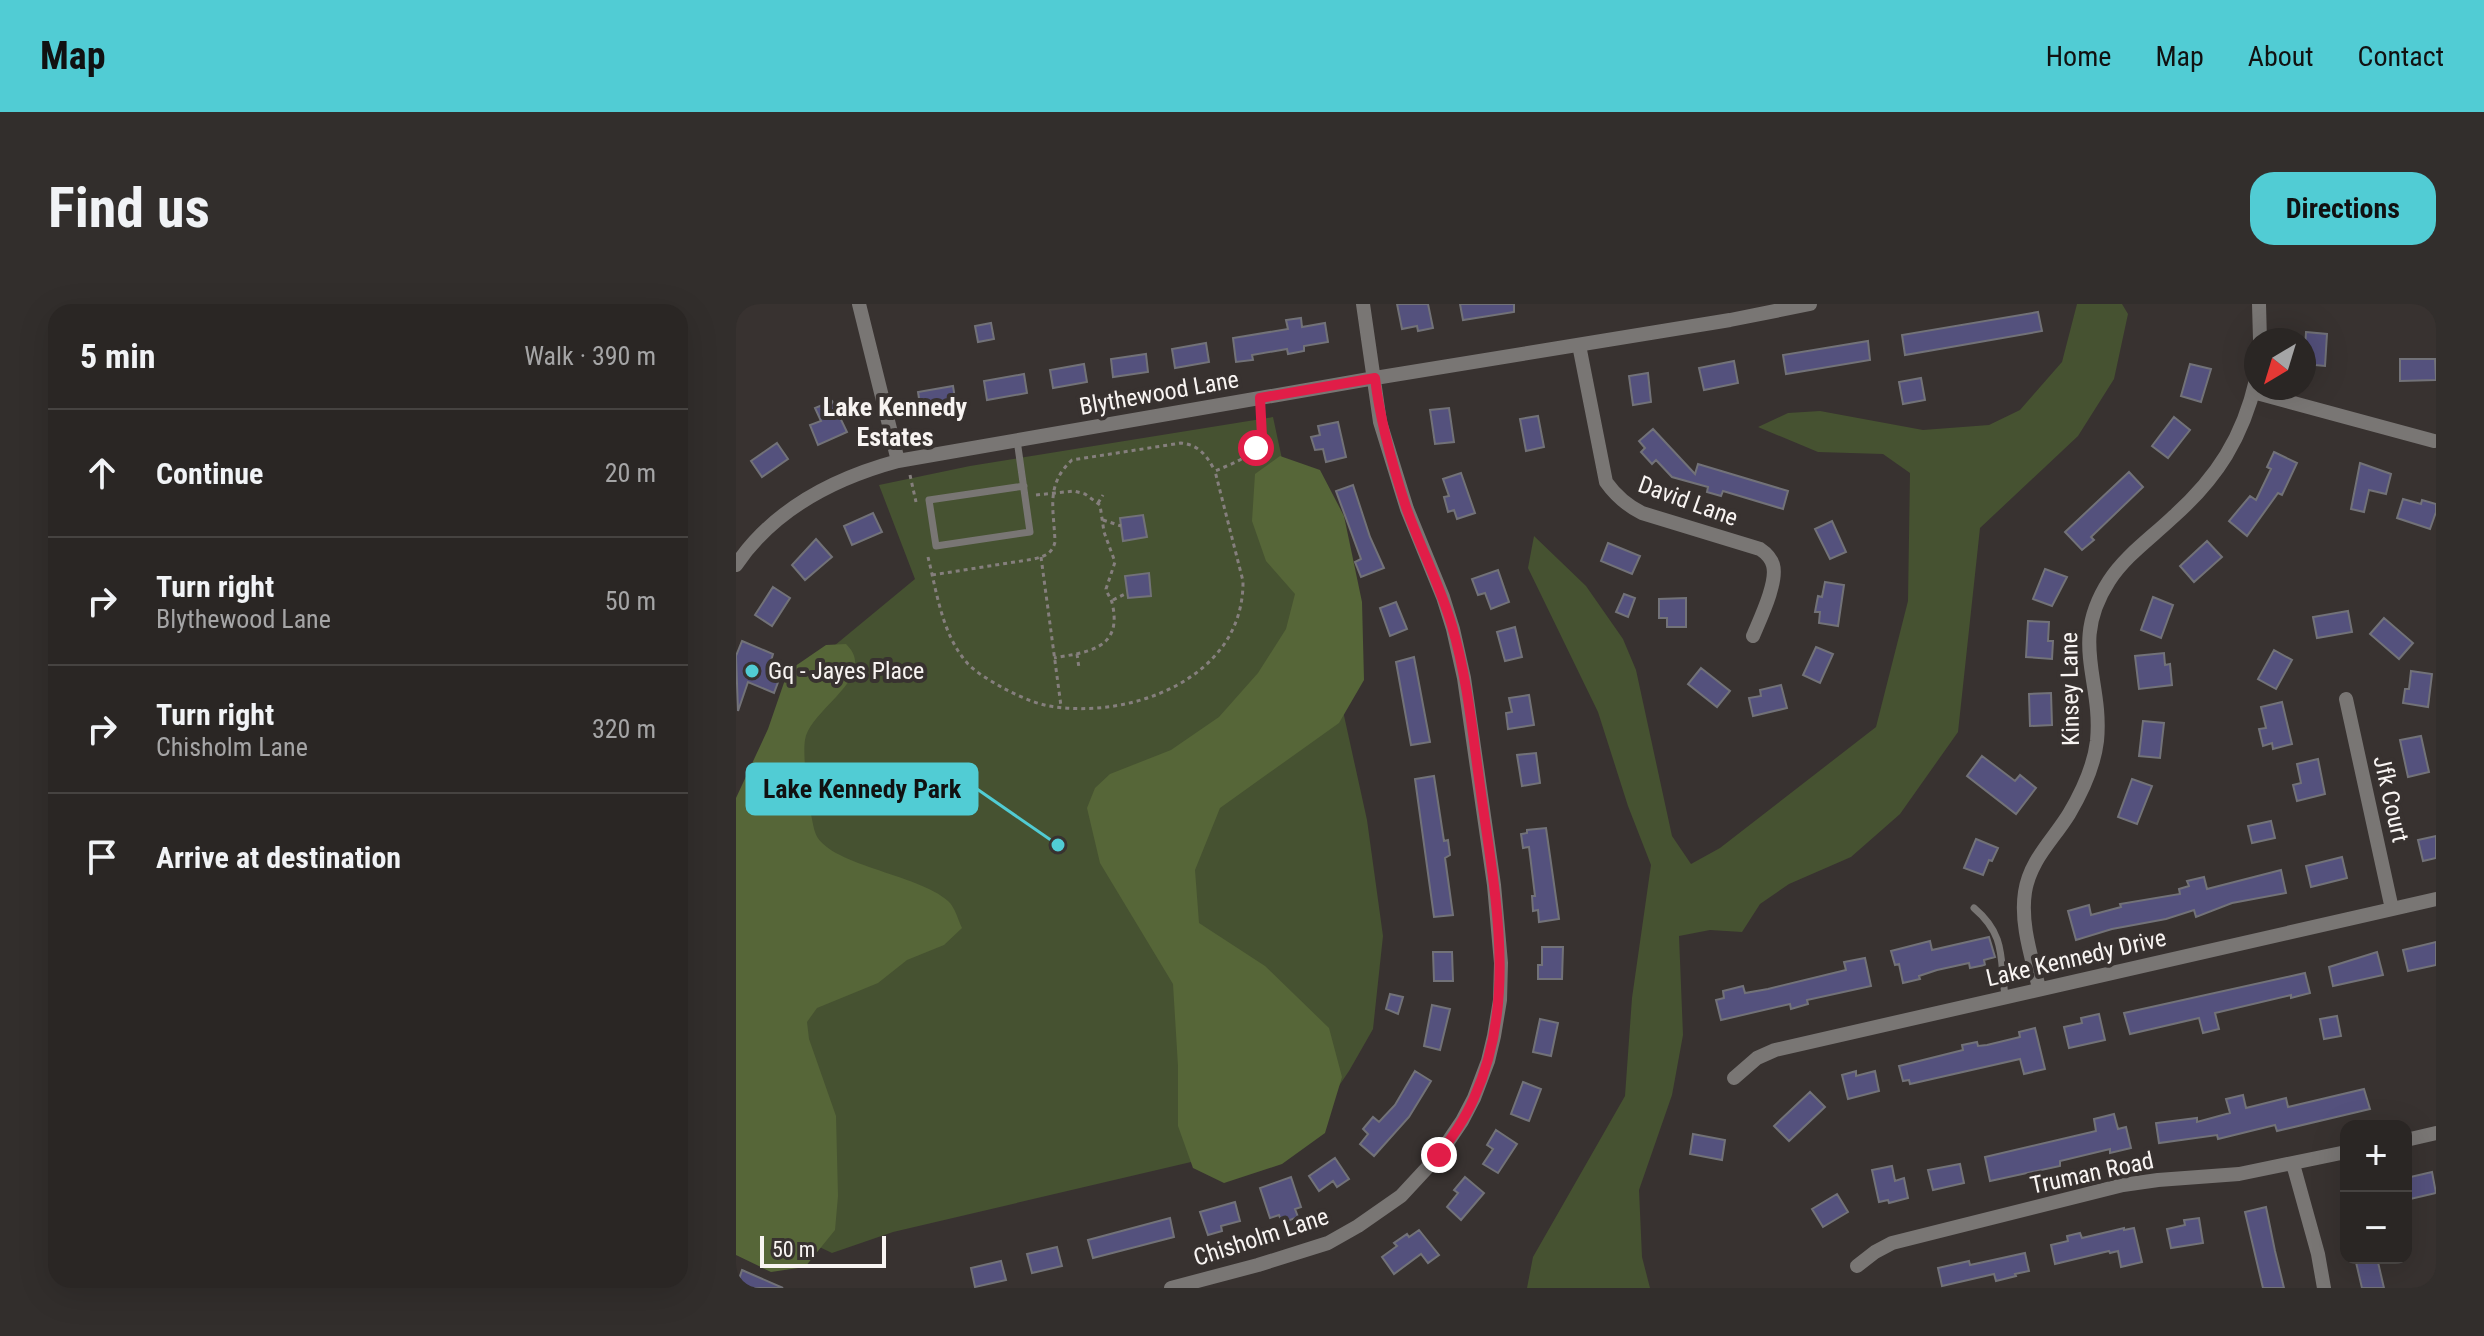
<!DOCTYPE html>
<html lang="en">
<head>
<meta charset="utf-8">
<style>
  :root { --surface:#2a2624; --page:#322e2c; --text:#f1f3f6; --muted:#a5a5a6; --line:#464341; --accent:#51ccd4 }
  body { margin:0; font-family:"Roboto Condensed",sans-serif; background:var(--page); color:var(--text) }
  .controls { position:absolute; right:24px; bottom:24px; display:grid; overflow:hidden; border-radius:16px; box-shadow:0 8px 32px #0002 }
  .controls button { width:72px; height:72px; display:grid; place-items:center; padding:0; border:0; border-bottom:2px solid var(--line); background:var(--surface); color:var(--text); font:40px sans-serif }
  .compass { position:absolute; left:1508px; top:24px; width:72px; height:72px; border-radius:50%; background:var(--surface); box-shadow:0 8px 32px #0002; rotate:218deg }
  .scale { position:absolute; left:24px; bottom:20px; width:126px; box-sizing:border-box; padding-left:8px; border:4px solid #f8f4f2; border-top:0; font-size:22px; line-height:28px; white-space:nowrap; color:#f8f4f2; -webkit-text-stroke:6px #383230; paint-order:stroke }
  .stop { position:absolute; width:24px; height:24px; margin:-18px; border:6px solid #e11d48; border-radius:50%; background:#fff }
  .stop.end { background:#e11d48; border-color:#fff; box-shadow:0 2px 8px #0008 }
  .list { margin:0; padding:0; list-style:none }
  h2 { display:flex; justify-content:space-between; align-items:center; height:104px; margin:0; padding:0 32px; font-size:34px }
  h2 small { font-size:26px; font-weight:400; color:var(--muted) }
  .list li { display:grid; grid-template-columns:52px 1fr auto; gap:24px; align-items:center; box-sizing:border-box; height:128px; padding:0 32px; border-top:2px solid var(--line) }
  .list b { display:block; font-size:30px; white-space:nowrap }
  .list p { margin:0; font-size:26px; white-space:nowrap; color:var(--muted) }
  .list em { font-size:26px; font-style:normal; color:var(--muted) }
  .icon { flex:none; width:44px; height:44px; fill:none; stroke:currentColor; stroke-width:2; stroke-linecap:round; stroke-linejoin:round }
  .map { position:relative; flex:none; width:1700px; height:984px; overflow:hidden; border-radius:24px }
  header { display:flex; align-items:center; gap:48px; box-sizing:border-box; height:112px; padding:0 40px; background:var(--accent); color:#111 }
  header strong { font-size:38px }
  nav { display:flex; gap:44px; margin-inline-start:auto; font-size:28px }
  .intro { display:flex; align-items:center; justify-content:space-between; box-sizing:border-box; height:192px; padding:0 48px }
  h1 { margin:0; font-size:56px }
  .button { padding:20px 36px; border-radius:24px; background:var(--accent); color:#111; font-size:28px; font-weight:700 }
  main { display:flex; gap:48px; padding:0 48px }
  aside { flex:1; background:var(--surface); border-radius:24px; box-shadow:0 8px 32px #0002 }
  .map>svg:first-child { display:block }
  .green { fill:#465231 }
  .forest { fill:#566638 }
  .building { fill:#54517d; stroke:#727278; stroke-width:2 }
  .lines { fill:none; stroke-linecap:round; stroke-linejoin:round }
  .path { stroke:#857f7d; stroke-width:3; stroke-dasharray:4 4; stroke-linecap:butt }
  .service { stroke:#797674; stroke-width:7 }
  .minor { stroke:#797674; stroke-width:14 }
  .route { stroke:#e11d48; stroke-width:10 }
  .poi-dot { fill:#51ccd4; stroke:#383230; stroke-width:3 }
  .labels { text-anchor:middle; dominant-baseline:central; stroke-width:8; stroke-linejoin:round; paint-order:stroke }
  .street-label { font-size:24px; fill:#f8f4f2; stroke:#383230 }
  .poi-label { font-size:24px; fill:#f8f4f2; stroke:#383230; text-anchor:start }
  .neighbourhood-label { font-size:26px; font-weight:bold; fill:#f8f4f2; stroke:#383230 }
  .leader { fill:none; stroke:#51ccd4; stroke-width:3 }
  .callout-dot { fill:#51ccd4; stroke:#383230; stroke-width:3 }
  .callout { fill:#51ccd4; stroke:#51ccd4; stroke-width:3 }
  .callout-label { font-size:26px; text-anchor:middle; font-weight:bold; fill:#111 }
</style>
</head>
<body>
<header>
<strong>Map</strong>
<nav><a>Home</a><a>Map</a><a>About</a><a>Contact</a></nav>
</header>
<div class="intro"><h1>Find us</h1><a class="button">Directions</a></div>
<main>
<aside>
<h2>5 min<small>Walk · 390 m</small></h2>
<ul class="list">
<li><svg class="icon" aria-label="ahead" viewBox="0 0 24 24"><path d="M12 20V5M6 11l6-6 6 6"/></svg><div><b>Continue</b></div><em>20 m</em></li>
<li><svg class="icon" aria-label="right" viewBox="0 0 24 24"><path d="M7 20v-9h11M14 6l5 5-5 5"/></svg><div><b>Turn right</b><p>Blythewood Lane</p></div><em>50 m</em></li>
<li><svg class="icon" aria-label="right" viewBox="0 0 24 24"><path d="M7 20v-9h11M14 6l5 5-5 5"/></svg><div><b>Turn right</b><p>Chisholm Lane</p></div><em>320 m</em></li>
<li><svg class="icon" aria-label="arrive" viewBox="0 0 24 24"><path d="M6 21V4h12l-3 4 3 4H6"/></svg><div><b>Arrive at destination</b></div></li>
</ul>
</aside>
<div class="map">
<svg width="1700" height="984" viewBox="0 0 1700 984">
  <rect width="100%" height="100%" fill="#383230"/>
  <path class="green" d="M1341,0H1386L1392,10L1378,75L1342,132L1244,224L1222,428L1164,510L1115,553L1053,580L1024,600L1006,628L974,626L943,632L947,731L936,791L903,886L906,953L914,984H791L797,953L889,792L896,694L915,561L892,502L862,408L792,264L798,232L850,282L887,335L900,366L936,532L955,560L984,544L1140,423L1172,297L1174,169L1147,150L1082,148L1022,123L1052,109L1084,107L1187,126L1253,121L1284,106L1326,58Z
    M537,113L578,304L607,407L631,516L647,632L637,725L613,767L590,801L502,847L157,928L96,949L0,903V566L81,356L179,275L143,181L234,162Z"/>
  <path class="forest" d="M544,152L584,166L608,212L626,298L628,376L603,419L484,504L459,566L463,619L529,662L593,724L606,773L589,829L546,860L488,879L457,864L442,822V762L437,680L364,559L351,504L359,484L374,470L435,446L483,413L522,369L550,325L559,290L530,257L516,217L519,170Z
    M110,340C144,373 73,405 69,436C66,453 74,511 79,528C89,561 183,570 212,597C219,603 222,616 226,624L208,641L171,656L142,679L81,704L71,718L73,735L100,812L102,892L99,926L69,963L35,968L0,951V494L32,425L52,367L90,341Z"/>
  <path class="building" d="M661,0H692L697,24L682,27L681,22L666,25Z
    M724,0H778V8L727,16Z
    M1302,8L1306,27L1169,51L1166,31Z
    M565,14L566,23L589,19L592,38L568,42V47L552,50L551,45L516,51L517,56L500,58L497,34L552,25L550,16Z
    M255,19L258,35L242,38L239,22Z
    M1570,28L1591,30L1589,62L1568,60Z
    M1132,37L1134,56L1050,70L1047,51Z
    M470,39L473,58L439,64L436,45Z
    M410,50L412,68L377,73L375,55Z
    M1664,55H1699L1700,76L1664,77Z
    M998,57L1002,79L968,86L963,64Z
    M348,60L351,78L317,84L314,66Z
    M1454,60L1475,65L1465,98L1445,92Z
    M912,69L915,98L897,101L893,72Z
    M288,70L291,89L251,96L248,77Z
    M1185,74L1189,96L1167,100L1163,78Z
    M217,82L220,101L185,107L182,88Z
    M96,97L111,128L82,141L74,121L85,117L79,104Z
    M713,104L718,138L699,140L694,106Z
    M802,112L808,143L790,147L784,115Z
    M1438,113L1454,126L1432,154L1416,142Z
    M602,118L610,153L590,158L587,145L579,146L575,133L584,131L582,122Z
    M917,125L959,170L962,160L1052,187L1047,205L987,187L985,192L971,188L972,183L936,173L920,156L916,160L905,148L909,144L903,137Z
    M41,139L52,155L26,173L15,157Z
    M1538,148L1561,159L1546,191L1542,189L1511,232L1493,217L1514,192L1520,196L1535,165L1531,163Z
    M1624,159L1655,170L1650,190L1633,186L1628,208L1615,205Z
    M1393,168L1407,183L1355,233L1358,236L1346,246L1329,228Z
    M725,169L739,209L721,215L718,206L712,208L708,193L713,192L707,175Z
    M617,181L634,233L648,264L625,273L619,258L625,255L600,187Z
    M1667,195L1685,200L1686,196L1700,200V208L1694,225L1661,214Z
    M137,209L146,228L116,241L108,222Z
    M407,211L411,233L387,237L384,214Z
    M1096,217L1110,248L1094,255L1079,225Z
    M80,235L96,253L69,276L56,261Z
    M1471,237L1486,253L1458,278L1444,262Z
    M872,239L904,252L896,270L865,257Z
    M1309,265L1331,273L1316,302L1297,295Z
    M762,266L773,298L755,305L749,289L742,291L736,275Z
    M413,269L415,292L392,294L389,272Z
    M1089,278L1108,281L1102,322L1083,319L1084,308H1079L1082,292L1086,293Z
    M37,283L54,294L36,322L19,311Z
    M888,290L899,294L892,313L880,308Z
    M1417,293L1437,301L1425,334L1405,326Z
    M950,294V323H931V314H923V295Z
    M660,298L671,325L654,332L644,304Z
    M1612,307L1616,328L1581,334L1577,313Z
    M1648,314L1677,339L1663,355L1634,330Z
    M1292,317L1313,318L1312,337H1317L1316,355L1290,353Z
    M779,323L786,353L769,357L761,328Z
    M6,337L37,350L32,367L44,373L38,389L12,378L2,407L0,352Z
    M1080,343L1097,350L1084,379L1067,371Z
    M1538,346L1556,356L1540,385L1522,375Z
    M1428,349L1429,361L1434,360L1436,381L1403,385L1399,352Z
    M678,353L694,438L675,441L660,358Z
    M965,364L994,387L981,403L952,380Z
    M1675,367L1696,370L1692,403L1667,399L1669,385H1673Z
    M1045,381L1051,404L1017,412L1013,394L1025,392L1024,386Z
    M1315,389L1316,421L1294,422L1293,390Z
    M793,391L798,421L772,425L770,409L776,408L773,394Z
    M1546,398L1556,440L1537,445L1536,439L1527,442L1523,425L1530,424L1525,403Z
    M1407,417L1428,419L1424,454L1403,452Z
    M1685,432L1693,468L1672,473L1664,436Z
    M800,449L804,479L786,482L781,451Z
    M1246,452L1279,477L1284,471L1300,484L1280,510L1231,472Z
    M1582,455L1589,490L1561,497L1557,481L1565,479L1561,460Z
    M698,472L708,537L712,536L714,551L709,554L717,611L698,613L679,475Z
    M1396,475L1416,482L1401,520L1382,513Z
    M1535,517L1539,534L1516,539L1512,522Z
    M810,524L823,615L803,618L802,606L797,607L796,592H799L793,543L787,544L785,530L791,529V526Z
    M1700,532V554L1687,557L1682,536Z
    M1240,535L1262,544L1256,557L1253,556L1247,571L1228,564Z
    M1606,553L1611,574L1575,583L1570,562Z
    M1545,566L1550,589L1496,599L1460,613L1458,606L1430,615L1376,625L1340,636L1332,607L1353,601L1355,611L1385,603L1384,600L1444,590L1443,585L1453,582L1451,577L1468,573L1471,585Z
    M1253,633L1259,653L1248,656L1249,661L1234,664L1233,659L1201,666L1183,672L1184,675L1167,679L1163,660L1159,661L1155,647L1194,637L1196,646Z
    M1700,638V661L1672,667L1667,646Z
    M806,643H827L826,675H802V661H806Z
    M697,648H716L717,677H698Z
    M1641,648L1647,671L1597,682L1593,663Z
    M1129,654L1135,682L1071,696L1072,700L1055,705L1054,700L985,716L980,696L988,694L987,687L1007,682L1009,689L1032,685L1110,666L1108,658Z
    M1569,669L1574,689L1555,694V691L1479,709L1483,725L1467,729L1463,714L1394,730L1388,709Z
    M654,690L667,693L662,710L650,705Z
    M696,701L714,705L704,746L688,742Z
    M1363,710L1369,736L1333,744L1328,723L1346,719L1345,714Z
    M1601,712L1605,732L1588,735L1584,715Z
    M804,715L822,719L815,752L797,748Z
    M1299,724L1309,765L1288,770L1284,755L1174,780L1173,776L1167,777L1163,762L1227,746L1226,741L1241,738L1242,742L1251,741L1284,733L1283,728Z
    M679,767L695,777L673,813L638,852L624,840L632,830L627,825L637,813L643,818L659,801Z
    M1120,767V772L1139,767L1143,787L1112,795L1106,771Z
    M787,778L805,785L793,817L775,810Z
    M1628,785L1634,805L1541,827L1539,821L1482,835L1481,831L1423,839L1420,819L1461,814V818L1494,809L1490,795L1507,791L1510,804L1550,794L1552,803Z
    M1074,788L1089,803L1053,837L1038,822Z
    M1378,810L1382,825L1390,823L1395,844L1374,849V845L1324,857V862L1254,877L1249,853L1360,827L1358,815Z
    M760,826L781,840L762,869L747,860L757,845L751,841Z
    M957,830L989,836L986,856L954,850Z
    M599,854L613,875L601,883L597,877L583,887L573,872Z
    M1224,860L1228,879L1197,886L1192,866Z
    M1156,862L1159,877L1168,874L1172,894L1153,899L1152,896L1143,898L1136,866Z
    M1696,868L1700,889L1670,896V874Z
    M555,873L565,903L559,905L562,913L546,919L543,911L534,914L524,884Z
    M729,873L748,889L725,916L711,903L722,889L718,886Z
    M1101,890L1112,908L1087,923L1076,905Z
    M499,898L504,917L485,922L486,927L472,931L464,908Z
    M1530,903L1539,947L1548,984H1527L1509,908Z
    M434,914L438,933L357,954L352,936Z
    M1463,914L1467,939L1435,944L1431,925L1449,921L1448,916Z
    M1388,924V926L1398,924L1406,958L1385,963L1382,947L1374,949L1373,947L1319,960L1315,941L1332,937L1331,932L1344,929L1346,934Z
    M683,926L703,951L692,959L685,950L658,970L646,953L661,942L658,939L671,930L673,933Z
    M321,943L326,962L296,969L291,950Z
    M1289,949L1293,967L1279,970L1280,972L1260,977L1258,970L1206,982L1202,964L1233,957L1234,961Z
    M1619,954H1641L1648,984H1626Z
    M265,957L270,976L239,983L235,964Z
    M6,966L47,984H0Z"/>
  <g class="lines">
    <path class="path" d="M174,171L180,198
      M300,191L338,187L349,190L364,201L368,228L379,258L370,285C372,292 376,295 377,303C385,346 350,348 318,354
      M362,199L367,191
      M367,216L385,222
      M192,253C201,289 206,331 232,360C242,370 255,377 267,384C281,391 297,399 313,402C395,416 508,374 507,277L479,167C510,154 530,148 526,109
      M305,253L325,402
      M196,271L298,255C309,252 316,250 319,238C318,205 309,181 336,156L445,139C463,141 470,151 478,165
      M377,296L391,289
      M341,350L343,364"/>
    <path class="service" d="M281,136L294,228L200,242L193,196L288,182
      M1238,604C1270,631 1264,654 1269,692"/>
    <path class="minor" d="M123,0L162,157
      M1523,0L1524,36
      M843,41L870,178C880,192 890,201 906,209L1024,245C1030,249 1035,254 1037,261C1042,278 1024,315 1017,332
      M1517,88L1698,137
      M0,261C38,205 99,174 162,157L639,74L994,16L1074,0
      M1610,395L1656,605
      M1303,684C1296,654 1284,620 1289,588C1294,556 1317,536 1333,510C1346,488 1358,462 1361,437C1367,375 1333,339 1373,277C1389,252 1415,234 1437,213C1481,174 1507,133 1520,76
      M998,774L1021,754L1039,746L1700,595
      M1670,836L1700,829
      M1557,860L1582,950L1588,984
      M1121,962L1139,948L1156,939L1387,881L1422,876L1503,870L1610,848
      M435,984L522,961L592,939L622,922L665,892L703,851L726,817L738,794L752,757L758,732L764,696L765,659L758,581L728,374L717,325L707,293L671,205L644,118L627,0"/>
  </g>
  <g class="lines">
    <path class="route" d="M520,144L526,133L524,94L639,74C644,118 656,160 670,203C684,243 704,281 716,322C732,376 737,434 745,489C759,590 782,698 738,794C729,815 716,833 703,851"/>
  </g>
  <circle class="poi-dot" cx="16" cy="367" r="8"/>
  <g class="labels">
    <g class="street-label">
      <text transform="translate(423 89) rotate(-10)">Blythewood Lane</text>
      <text transform="translate(952 197) rotate(20)">David Lane</text>
      <text transform="translate(1334 385) rotate(-91)">Kinsey Lane</text>
      <text transform="translate(1655 495) rotate(77)">Jfk Court</text>
      <text transform="translate(1340 654) rotate(-13)">Lake Kennedy Drive</text>
      <text transform="translate(1356 869) rotate(-12)">Truman Road</text>
      <text transform="translate(525 933) rotate(-18)">Chisholm Lane</text>
    </g>
    <g class="poi-label">
      <text x="32" y="367">Gq - Jayes Place</text>
    </g>
    <g class="neighbourhood-label">
      <text x="159" y="103">Lake Kennedy<tspan x="159" dy="30">Estates</tspan></text>
    </g>
  </g>
  <path class="leader" d="M322 541L241 485"/>
  <circle class="callout-dot" cx="322" cy="541" r="8"/>
  <rect class="callout" x="11" y="460" width="230" height="50" rx="8"/>
  <g class="callout-label">
    <text x="126" y="494">Lake Kennedy Park</text>
  </g>
</svg>
<div class="controls">
<button>+</button>
<button>−</button>
</div>
<svg class="compass" viewBox="-18 -18 36 36"><path d="M0-13l5 13h-10z" fill="#e53935"/><path d="M0 13l5-13h-10z" fill="#a5a5a6"/></svg>
<div class="scale">50 m</div>
<div class="stop" style="left:520px;top:144px"></div>
<div class="stop end" style="left:703px;top:851px"></div>
</div>
</main>
</body>
</html>
